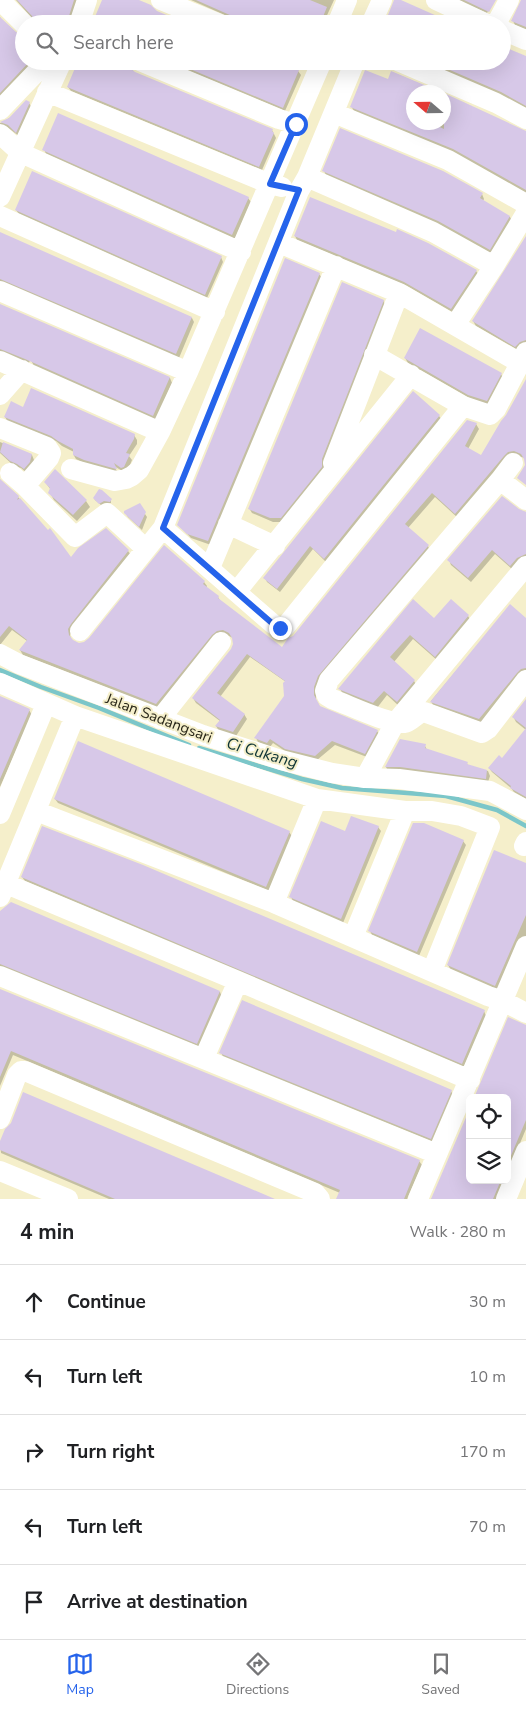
<!DOCTYPE html>
<html lang="en">
<head>
<meta charset="utf-8">
<style>
  :root { --surface:#fff; --page:#f2f2f2; --text:#202124; --muted:#757577; --line:#e0e0e0; --accent:#2563eb }
  body { margin:0; font-family:"Nunito Sans",sans-serif; background:var(--page); color:var(--text) }
  .controls { position:absolute; right:15px; bottom:15px; display:grid; overflow:hidden; border-radius:8px; box-shadow:0 5px 20px #0002 }
  .controls button { width:45px; height:45px; display:grid; place-items:center; padding:0; border:0; border-bottom:1px solid var(--line); background:var(--surface); color:var(--text); font:25px sans-serif }
  .compass { position:absolute; left:406px; top:85px; width:45px; height:45px; border-radius:50%; background:var(--surface); box-shadow:0 5px 20px #0002; rotate:290deg }
  .stop { position:absolute; width:15px; height:15px; margin:-11px; border:4px solid #2563eb; border-radius:50%; background:#fff }
  .stop.end { background:#2563eb; border-color:#fff; box-shadow:0 1px 5px #0008 }
  .list { margin:0; padding:0; list-style:none }
  h2 { display:flex; justify-content:space-between; align-items:center; height:65px; margin:0; padding:0 20px; font-size:21px }
  h2 small { font-size:16px; font-weight:400; color:var(--muted) }
  .list li { display:grid; grid-template-columns:32px 1fr auto; gap:15px; align-items:center; box-sizing:border-box; height:75px; padding:0 20px; border-top:1px solid var(--line) }
  .list b { display:block; font-size:19px; white-space:nowrap }
  .list em { font-size:16px; font-style:normal; color:var(--muted) }
  .icon { flex:none; width:28px; height:28px; fill:none; stroke:currentColor; stroke-width:2; stroke-linecap:round; stroke-linejoin:round }
  .map { position:relative; flex:none; width:526px; height:1199px; overflow:hidden }
  .search { position:absolute; background:var(--surface); box-shadow:0 5px 20px #0002; left:15px; right:15px; top:15px; height:55px; display:flex; align-items:center; gap:12px; box-sizing:border-box; padding:0 18px; border-radius:28px; color:var(--muted); font-size:19px }
  .sheet { height:440px; background:var(--surface) }
  nav { display:flex; justify-content:space-around; align-items:center; box-sizing:border-box; height:70px; border-top:1px solid var(--line); background:var(--surface); font-size:14px; color:var(--muted) }
  nav a { display:grid; justify-items:center; gap:2px }
  nav .on { color:var(--accent) }
  .map>svg:first-child { display:block }
  .shadow { fill:#0003 }
  .lines { fill:none; stroke-linecap:round; stroke-linejoin:round }
  .stream { stroke:#7bc6c9; stroke-width:4.5 }
  .building { fill:#d7c8e8 }
  .minor { stroke:#fff; stroke-width:20 }
  .route { stroke:#2563eb; stroke-width:6 }
  .labels { text-anchor:middle; dominant-baseline:central; stroke-width:4; stroke-linejoin:round; paint-order:stroke }
  .street-label { font-size:15px; fill:#292719; stroke:#f5efcb }
  .water-label { font-size:16px; font-style:italic; fill:#0e3435; stroke:#f5efcb }
</style>
</head>
<body>
<div class="map">
<svg width="526" height="1199" viewBox="0 0 526 1199">
  <rect width="100%" height="100%" fill="#f5efcb"/>
  <path class="shadow" d="M16,0H79L71,21L68,24H37Z
    M191,0H334L323,24H245Z
    M395,0H398L453,24H386Z
    M457,0H493L487,13Z
    M522,0H526V30L515,25L513,21Z
    M0,17L24,61H37L0,100Z
    M526,58V108L422,61H502Z
    M80,61H131L130,67L135,73L272,130L276,138L262,170L71,91L68,87Z
    M165,61H275L298,71L301,75L285,111Z
    M392,72L439,92H414V122H444V94L526,132V193L354,111L351,106L388,81Z
    M29,103L32,108L19,136L7,127H0V123L4,122Z
    M44,149L248,198L251,202L235,239L46,154Z
    M324,171L482,194L484,199L483,201L510,217L512,221L492,254L326,175Z
    M16,210L221,257L223,262L207,298L19,214Z
    M295,236L476,271L479,275L454,313L407,286L297,240Z
    M526,238V345L518,350L476,326L473,321Z
    M0,240L192,318L194,322L179,358L0,284Z
    M319,274L322,278L211,545L191,538L179,525Z
    M383,300L385,305L324,464V471L283,522H273L252,513L249,508Z
    M0,305L170,378L172,383L156,420L34,366L31,360L28,363L0,354Z
    M405,358L501,374L503,378L489,405L471,399L408,363Z
    M526,382V464L525,458L518,456L458,518L435,497L408,528L428,546L430,551L316,692V700L320,707L377,731L380,735L367,757L335,745L317,760L288,753L273,743L270,747L258,742L256,738L285,697L286,682L250,657L220,697L244,714L247,719L236,736L219,731L216,726L220,721L196,703L193,698L232,650L234,644L233,638L227,635L159,708L23,655L20,650L27,641L12,630L0,645V479L2,484L18,497L71,559L128,551L131,555L73,628L70,635L71,640L78,644L85,643L204,582L207,586L206,588L218,597L221,602L282,648L294,638L468,421L476,424L479,429L468,449L481,456L508,415Z
    M413,393L439,416L442,420L327,563L313,549L280,592L267,582L265,578Z
    M24,408L134,435L137,440V444L129,456L132,460L127,472H124L114,466L118,473L88,465L76,459L73,454L74,452L62,446L56,441L8,422L5,417Z
    M0,442L32,455L34,460L32,467L27,473L21,468L14,466L0,453Z
    M55,471L86,501L90,507L77,521L54,500L50,493L51,490L45,482Z
    M102,491L111,500V503H106L101,505L95,500L94,498Z
    M139,505L147,517L142,530L128,517L125,512Z
    M519,511L526,512V559L513,570L495,554L471,582L451,565L449,560Z
    M414,601L434,620L451,601L468,616L471,621L438,661L413,639L394,662L414,681L417,686L400,707L387,695L377,708L343,694L340,689Z
    M510,606L526,619V673L482,723L433,705L431,701Z
    M0,697L29,710L32,715L0,787Z
    M526,701V799L514,792L511,788L492,772L489,768L502,760L526,730L516,722L514,718Z
    M425,746L427,750L467,763L468,766L488,771L490,776L488,782L388,771L386,767Z
    M55,799L289,832L292,836L269,891L58,803Z
    M378,827L381,831L343,923L293,901L291,897Z
    M463,841L466,845L419,956L372,935L370,931Z
    M526,865V941L499,992L452,972L448,965Z
    M22,877L484,1011L486,1016L464,1067L25,881Z
    M11,904L220,992L222,997L200,1047L0,969V914Z
    M0,990L419,1161L422,1165L407,1199H338L340,1193L13,1055L0,1086Z
    M526,1026V1129L507,1174V1098Z
    M221,1052L451,1091L453,1095L433,1142L223,1057Z
    M0,1144L273,1199H109L1,1153Z
    M470,1180H505L497,1199H431Z"/>
  <g class="lines">
    <path class="stream" d="M0,670L41,687L99,708L189,745
      M199,748L302,779L342,788L446,796L497,810L526,826"/>
  </g>
  <path class="building" d="M17,0H74L69,16L61,24H36L32,16Z
    M102,0H139L151,5L157,11L188,24H92Z
    M196,0H310L327,7L320,24H250Z
    M394,0H401L455,24H394L386,20Z
    M464,0H496L489,12Z
    M521,0H526V27L511,21Z
    M0,17L16,32L24,36V61H30L0,93Z
    M502,46L526,56V106L501,92L429,61H502Z
    M78,61H128L130,68L135,72L273,129L272,131L274,133L259,167L67,87Z
    M171,61H278L299,70L283,108Z
    M365,70L388,79L391,71L441,92H414V122H429L444,129V93L526,131V190L453,149L350,107Z
    M26,100L30,102L16,133L8,125L0,122L9,118Z
    M58,113L249,197L232,235L42,150Z
    M340,128L443,171L483,193L480,198L510,216L490,250L438,221L322,171Z
    M32,171L222,256L205,295L15,210Z
    M310,197L396,232L397,229L428,243L477,270L451,309L404,282L294,236Z
    M0,232L192,317L176,354L0,279Z
    M526,236V340L520,342L515,347L472,321Z
    M285,258L320,273L208,541L187,534L177,525Z
    M342,282L384,300L322,459V467L281,518H270L248,509Z
    M0,304L170,377L153,416L25,359L0,349Z
    M420,328L502,373L487,401L468,395L404,358Z
    M526,379V485L517,478L525,465L524,459L521,454L514,451L508,452L504,456L455,514L432,493L405,524L429,545L318,676L314,687V695L320,706L378,730L365,754L332,741L315,756L285,749L270,739L267,743L254,738L284,696L283,683L285,681L247,654L217,693L245,714L233,732L215,726L220,720L192,698L231,649L233,644L232,638L229,633L223,630L217,631L212,635L156,704L19,650L27,640L9,626L0,637V479L19,496L17,500L20,498L48,530L50,528L71,557L78,548L106,528L129,550L71,624L68,629L69,635L73,640L79,643L84,642L89,638L164,545L205,581L203,584L219,596L218,598L282,647L288,638L293,636L467,420L477,423L465,446L481,455L501,421L506,415Z
    M31,388L135,434L134,439L126,453L130,454L124,467L121,468L114,463L117,469H116L84,460L73,455V449L58,441L51,436L4,417L11,401L23,407Z
    M413,391L440,415L324,559L310,546L277,589L263,578Z
    M3,442L32,454L30,462L24,469L17,464L10,461L0,452Z
    M55,469L87,500L73,515L48,493L50,488L44,482Z
    M99,489L102,490L112,499L110,502L104,501L99,504L93,498Z
    M502,496L519,509L526,512V554L517,558L510,566L492,550L468,578L447,560Z
    M140,503L146,512L139,527L124,513V511Z
    M413,599L434,618L451,599L469,615L435,657L410,635L390,657L415,680L397,702L384,691L373,703L338,689Z
    M510,604L526,618V668L521,669L517,673L479,719L430,702Z
    M0,696L30,709L0,779Z
    M526,699V797L510,788L511,786L488,768L499,755L502,758L526,728L512,717Z
    M400,739L426,744L425,748L468,762L467,764L487,770L486,779L400,767H385Z
    M78,741L290,831L266,887L54,799Z
    M351,816L379,826L341,919L289,897L321,821L345,831Z
    M413,823H424L464,840L417,952L368,931Z
    M42,826L143,865L485,1010L462,1064L21,877Z
    M494,850L526,863V915L495,986L447,965Z
    M11,902L220,991L197,1044L0,964V911Z
    M0,989L420,1160L404,1199H336L340,1190L11,1051L0,1077Z
    M242,1000L452,1090L431,1139L219,1053Z
    M508,1017L526,1025V1120L507,1165V1098H474Z
    M23,1092L275,1199H115L28,1162L0,1150V1141L5,1129L11,1123Z
    M470,1108V1180H501L493,1199H431Z"/>
  <g class="lines">
    <path class="minor" d="M0,0L24,24
      M161,0L220,24
      M436,0L487,24
      M79,24L87,0
      M337,24L347,0
      M371,24L382,0
      M496,24L509,0
      M502,30L526,40
      M140,61L279,119L296,124
      M398,61L496,103L526,119
      M47,92L270,184L282,187
      M0,110L47,61
      M334,113L448,160L526,204
      M0,134L21,153L241,252
      M307,177L433,232L494,266
      M0,197L62,61
      M0,216L215,312
      M279,243L399,293L520,363
      M0,291L188,372
      M455,325L494,266L526,213
      M374,355L463,406L490,415L496,409L526,352
      M0,361L160,432
      M0,395L22,370
      M0,428L47,447L51,453L49,458L25,486
      M333,463L399,293
      M71,469L115,481L126,479L132,476L139,470L160,432L188,372L322,61
      M10,473L25,486L75,537L107,513L146,549
      M500,480L513,463
      M526,500L500,480L329,680L325,691L327,696L332,699C349,705 387,724 404,723C412,722 416,713 424,712L482,733L488,729L526,680
      M228,524L275,546
      M163,528L273,624L280,628L285,627L463,406
      M210,568L336,266
      M237,591L411,375
      M80,631L163,528L299,191L307,177L355,61
      M0,654L19,664L203,735L281,760L332,773L365,778L399,779L490,791L526,810
      M0,683L75,716L317,799L405,811H432L461,816L490,827L432,971
      M160,719L221,642
      M365,778L395,723L526,566
      M36,811L274,903L488,996L503,1001L526,1013
      M0,814L46,704
      M524,846L526,842
      M3,891L9,885L238,981L470,1080
      M0,897L75,716
      M274,903L317,799
      M353,937L405,811
      M0,976L437,1154
      M204,1058L238,981
      M0,1119L17,1075L21,1071H25L315,1193L320,1199
      M0,1171L68,1199
      M418,1199L526,946
      M506,1199L526,1151"/>
  </g>
  <g class="lines">
    <path class="route" d="M280,628L273,624L163,528L299,190L270,184L296,124"/>
  </g>
  <g class="labels">
    <g class="street-label">
      <text transform="translate(159 718) rotate(21)">Jalan Sadangsari</text>
    </g>
    <g class="water-label">
      <text transform="translate(262 753) rotate(16)">Ci Cukang</text>
    </g>
  </g>
</svg>
<div class="controls">
<button><svg class="icon" aria-label="locate" viewBox="0 0 24 24"><circle cx="12" cy="12" r="6"/><path d="M12 2v4M12 18v4M2 12h4M18 12h4"/></svg></button>
<button><svg class="icon" aria-label="layers" viewBox="0 0 24 24"><path d="M12 4l9 5-9 5-9-5zM3 14l9 5 9-5"/></svg></button>
</div>
<svg class="compass" viewBox="-18 -18 36 36"><path d="M0-13l5 13h-10z" fill="#e53935"/><path d="M0 13l5-13h-10z" fill="#757577"/></svg>
<div class="stop" style="left:296px;top:124px"></div>
<div class="stop end" style="left:280px;top:628px"></div>
<div class="search"><svg class="icon" aria-label="search" viewBox="0 0 24 24"><circle cx="10" cy="10" r="6"/><path d="M15 15l6 6"/></svg>Search here</div>
</div>
<section class="sheet">
<h2>4 min<small>Walk · 280 m</small></h2>
<ul class="list">
<li><svg class="icon" aria-label="ahead" viewBox="0 0 24 24"><path d="M12 20V5M6 11l6-6 6 6"/></svg><div><b>Continue</b></div><em>30 m</em></li>
<li><svg class="icon" aria-label="left" viewBox="0 0 24 24"><path d="M17 20v-9H6M10 6l-5 5 5 5"/></svg><div><b>Turn left</b></div><em>10 m</em></li>
<li><svg class="icon" aria-label="right" viewBox="0 0 24 24"><path d="M7 20v-9h11M14 6l5 5-5 5"/></svg><div><b>Turn right</b></div><em>170 m</em></li>
<li><svg class="icon" aria-label="left" viewBox="0 0 24 24"><path d="M17 20v-9H6M10 6l-5 5 5 5"/></svg><div><b>Turn left</b></div><em>70 m</em></li>
<li><svg class="icon" aria-label="arrive" viewBox="0 0 24 24"><path d="M6 21V4h12l-3 4 3 4H6"/></svg><div><b>Arrive at destination</b></div></li>
</ul>
</section>
<nav>
<a class="on"><svg class="icon" aria-label="map" viewBox="0 0 24 24"><path d="M3 6l6-2 6 2 6-2v14l-6 2-6-2-6 2zM9 4v14M15 6v14"/></svg>Map</a>
<a><svg class="icon" aria-label="directions" viewBox="0 0 24 24"><path d="M12 3l9 9-9 9-9-9zM9 14v-3h6M13 9l2 2-2 2"/></svg>Directions</a>
<a><svg class="icon" aria-label="saved" viewBox="0 0 24 24"><path d="M7 4h10v16l-5-4-5 4z"/></svg>Saved</a>
</nav>
</body>
</html>
